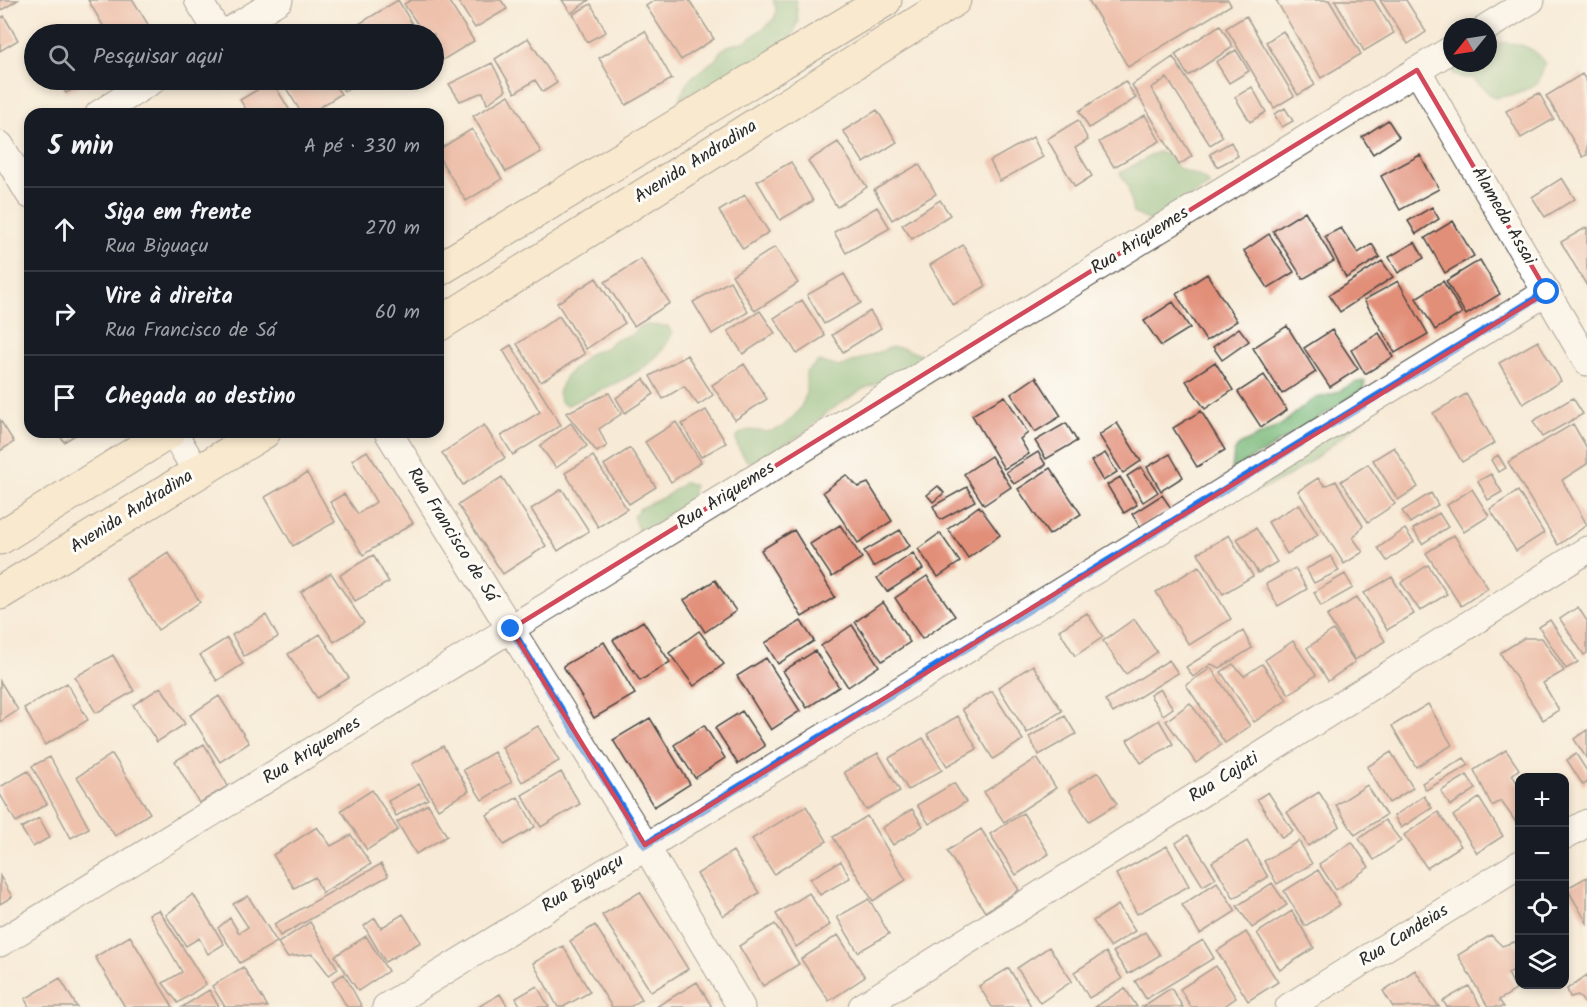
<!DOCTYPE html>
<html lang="pt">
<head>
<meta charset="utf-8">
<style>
  :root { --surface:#171b24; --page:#242831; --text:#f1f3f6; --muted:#9ea1a6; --line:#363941 }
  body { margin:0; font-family:Kalam,sans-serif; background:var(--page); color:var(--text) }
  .controls { position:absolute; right:18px; bottom:18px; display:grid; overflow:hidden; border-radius:12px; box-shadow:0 3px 9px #0003 }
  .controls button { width:54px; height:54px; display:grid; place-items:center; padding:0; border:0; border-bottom:2px solid var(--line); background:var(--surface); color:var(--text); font:30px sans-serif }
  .compass { position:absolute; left:1443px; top:18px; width:54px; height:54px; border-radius:50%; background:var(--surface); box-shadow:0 3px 9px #0003; rotate:240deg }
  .stop { position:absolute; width:18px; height:18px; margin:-14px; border:4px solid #1a73e8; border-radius:50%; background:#fff }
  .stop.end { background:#1a73e8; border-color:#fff; box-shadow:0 2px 6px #0008 }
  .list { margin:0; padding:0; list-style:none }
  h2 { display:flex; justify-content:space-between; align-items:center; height:78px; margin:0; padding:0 24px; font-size:26px }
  h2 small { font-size:20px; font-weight:400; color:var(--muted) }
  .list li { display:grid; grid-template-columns:39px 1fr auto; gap:18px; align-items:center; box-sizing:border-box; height:84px; padding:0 24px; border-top:2px solid var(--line) }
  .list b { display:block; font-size:22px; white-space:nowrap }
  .list p { margin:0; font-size:20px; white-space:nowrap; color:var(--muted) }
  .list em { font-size:20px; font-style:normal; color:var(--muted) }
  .icon { flex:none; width:33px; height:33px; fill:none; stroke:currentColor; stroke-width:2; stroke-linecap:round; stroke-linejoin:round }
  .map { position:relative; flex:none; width:1587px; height:1007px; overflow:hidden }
  .search { position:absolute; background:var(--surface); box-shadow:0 3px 9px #0003; left:24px; top:24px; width:420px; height:66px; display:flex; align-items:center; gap:15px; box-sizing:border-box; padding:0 21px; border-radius:33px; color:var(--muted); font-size:22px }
  .panel { position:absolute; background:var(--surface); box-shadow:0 3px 9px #0003; left:24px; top:108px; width:420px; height:330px; border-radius:18px }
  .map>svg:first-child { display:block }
  .forest { fill:#7ab97a; stroke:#527252; stroke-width:1.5 }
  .building { fill:#e28f79 }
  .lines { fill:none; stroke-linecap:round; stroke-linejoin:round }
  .street-casing { stroke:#4a4845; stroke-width:29 }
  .secondary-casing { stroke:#4a4845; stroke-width:35 }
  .street { stroke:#fff; stroke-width:27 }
  .secondary { stroke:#fbe7c3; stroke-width:33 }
  .route { stroke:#1a73e8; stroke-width:8 }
  .marked { fill:none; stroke:#d1495b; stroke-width:4.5; stroke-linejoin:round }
  .labels { text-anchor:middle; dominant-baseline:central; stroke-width:6; stroke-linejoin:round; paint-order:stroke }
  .street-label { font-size:18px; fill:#2b2b2b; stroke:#fdfcf7 }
</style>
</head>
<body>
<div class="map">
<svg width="1587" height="1007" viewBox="0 0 1587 1007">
  <rect width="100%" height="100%" fill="#fdfcf7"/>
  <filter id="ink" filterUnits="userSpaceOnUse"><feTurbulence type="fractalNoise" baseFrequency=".0167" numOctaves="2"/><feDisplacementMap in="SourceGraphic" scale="12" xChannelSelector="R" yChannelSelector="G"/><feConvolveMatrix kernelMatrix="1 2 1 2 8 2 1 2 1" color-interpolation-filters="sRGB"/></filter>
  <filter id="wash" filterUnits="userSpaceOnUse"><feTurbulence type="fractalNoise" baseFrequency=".008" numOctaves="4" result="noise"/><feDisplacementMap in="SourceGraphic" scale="24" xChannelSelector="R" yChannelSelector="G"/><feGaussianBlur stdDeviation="1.35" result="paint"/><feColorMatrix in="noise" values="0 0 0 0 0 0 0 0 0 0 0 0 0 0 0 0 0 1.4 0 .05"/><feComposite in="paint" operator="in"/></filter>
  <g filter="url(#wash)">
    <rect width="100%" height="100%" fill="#f7ebd7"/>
    <path class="forest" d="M773,0H796L798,22L789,44L697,104L679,101L686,85L692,77L716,59L720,51L728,46L746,41L769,24L775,17L776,9Z
      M1499,43C1517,42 1537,47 1545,64L1538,83L1517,94L1494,98L1472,78H1462L1453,75L1451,67L1454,63H1488V47Z
      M1157,152C1168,152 1171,163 1180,169C1191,175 1202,174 1210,185L1150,221L1133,213L1128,186L1120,173Z
      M646,325L668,326L672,334C654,375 602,387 566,406L560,401L558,392L566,376L589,354L607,347L614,340L632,335L637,328Z
      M892,347L903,348L921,355L918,365L901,376L883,381L863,389L829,411L804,433L755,462L747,461C741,452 736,447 736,437C751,424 756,434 771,431C787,428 805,407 806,391C807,385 806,378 806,372L819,361L839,367Z
      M1365,381L1363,390L1262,453C1251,457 1242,465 1232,470L1234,453L1239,445L1281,425L1313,399L1333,394L1357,382Z
      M1365,418C1329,447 1292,482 1247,494L1244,482Z
      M685,482L694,485L691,502L648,531L639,533L633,516L640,508L666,496Z"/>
    <g id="blocks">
      <path class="building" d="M0,0H18L0,11Z
        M88,0H133L154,34H108Z
        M398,0L418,34H365L359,24Z
        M411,0H448L474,41L441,61L434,50V34H424L404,4Z
        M457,0H501L507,9L475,28Z
        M562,0H589L571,13Z
        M655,0H689L714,39L681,60L646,6Z
        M1091,0H1228L1231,5L1128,67L1089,1Z
        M1276,0H1329L1361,54L1321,78Z
        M1335,0H1374L1394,33L1364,51Z
        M1380,0H1406L1426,32L1408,44Z
        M591,4L606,32L587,42L573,14Z
        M4,16L18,40L0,51V19Z
        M1246,16L1294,96L1274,108L1226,28Z
        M1220,25L1233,47L1188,76L1175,54Z
        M645,31L672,79L626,105L599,58Z
        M1283,31L1315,85L1298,95L1266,42Z
        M528,38L557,83L543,92L535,80L515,93L495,59Z
        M1236,50L1249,71L1229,83L1216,62Z
        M1173,57L1223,137L1210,145L1167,78L1151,88L1192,156L1179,165L1132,85Z
        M492,63L506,90L487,104L483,92L460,101L449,84Z
        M1582,74L1587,82V155L1583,157L1546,96Z
        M58,80H91L66,93Z
        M281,80H331L341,94L309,114H302Z
        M337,80H363L344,91Z
        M272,81L292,114H249L240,100Z
        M1125,81L1136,98L1089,128L1079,111Z
        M1252,87L1266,112L1250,122L1235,97Z
        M1539,93L1554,119L1521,138L1506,111Z
        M509,95L541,152L506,172L473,116Z
        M1285,108L1293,121L1282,127L1274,114Z
        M877,110L897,142L864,163L843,131Z
        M1145,115L1160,141L1114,167L1099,142Z
        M1078,120L1088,140L1075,148L1092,176L1075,187L1047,139Z
        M1388,120L1399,137L1373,154L1362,137Z
        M472,129L502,179L466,201L438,156V150Z
        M1033,137L1043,157L1000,181L990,161Z
        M838,142L867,187L837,207L808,161Z
        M1231,142L1238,156L1217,167L1210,154Z
        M1420,155L1439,189L1400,210L1381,176Z
        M791,162L813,201L780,220L757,181Z
        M919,164L936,194L892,220L874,190Z
        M1562,178L1575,199L1545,217L1532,197Z
        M745,195L769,232L743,249L719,211Z
        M940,200L950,215L912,239L902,225Z
        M877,207L890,228L846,253L834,232Z
        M1432,207L1439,219L1416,234L1408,221Z
        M1305,211L1334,261L1303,279L1273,231Z
        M1453,221L1474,256L1445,273L1425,238Z
        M1587,227V286L1561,242Z
        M1341,228L1358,253L1372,244L1380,257L1346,278L1325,236Z
        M1269,234L1294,272L1268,288L1244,251Z
        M1415,242L1424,258L1398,273L1389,257Z
        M963,245L986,286L953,305L930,265Z
        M775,247L798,283L755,311L732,275Z
        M641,259L670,303L634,326L605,282Z
        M1480,260L1500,294L1466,315L1446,281Z
        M1382,261L1393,277L1340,312L1329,295Z
        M844,274L861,303L824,324L807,295Z
        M1207,274L1237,321L1206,341L1176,294Z
        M596,278L625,323L586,349L557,303Z
        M730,281L748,312L712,334L693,302Z
        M1398,281L1428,334L1395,353L1364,300Z
        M1443,281L1462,313L1435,330L1416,298Z
        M802,300L825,336L797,354L774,318Z
        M1173,302L1190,328L1161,346L1144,321Z
        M760,311L775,333L743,354L728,331Z
        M870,311L881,328L843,352L832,335Z
        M559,316L585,354L541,382L517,344Z
        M1287,326L1316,372L1282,394L1253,348Z
        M1239,328L1249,341L1222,360L1213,347Z
        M1332,330L1358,369L1330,387L1304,348Z
        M1379,333L1393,357L1365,374L1351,350Z
        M1538,341L1561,381L1523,404L1499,363Z
        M511,345L561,425L513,455L501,436L540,412L503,350Z
        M687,355L713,395L698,405L684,386L663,399L650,376Z
        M1215,362L1233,390L1205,409L1186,381Z
        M744,364L767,399L735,420L712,385Z
        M1264,375L1287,410L1261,427L1238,392Z
        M1036,377L1061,416L1035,432L1011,394Z
        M644,379L654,394L625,413L616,398Z
        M609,393L621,414L599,429L607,446L597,452L566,413Z
        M1466,394L1495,443L1462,462L1433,413Z
        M1005,396L1028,433L1020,439L1029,454L1004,469L972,415Z
        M1573,398L1583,414L1542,437L1533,421Z
        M706,410L726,443L701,457L682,424Z
        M1201,411L1225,450L1197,467L1173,428Z
        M0,420L14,442L0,451Z
        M676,422L701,462L671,482L645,442Z
        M571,423L587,446L556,468L540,446Z
        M1066,423L1077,441L1046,459L1035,441Z
        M1117,423L1141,461L1123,473L1099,435Z
        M1573,424L1587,448V464L1562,480L1587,525L1558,545L1508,462Z
        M484,425L505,458L463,485L442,453Z
        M58,432H80L64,442Z
        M1394,447L1418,487L1398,500L1373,460Z
        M630,448L656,487L629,504L604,465Z
        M367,451L413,523L363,555L330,502L344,494L358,514L376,502L352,460Z
        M1038,452L1046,465L1014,484L1006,472Z
        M1105,453L1117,472L1103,481L1091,461Z
        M1170,454L1183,477L1161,491L1147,467Z
        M1498,455L1506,468L1498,472L1491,460Z
        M593,456L627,509L598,527L565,473Z
        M991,456L1011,487L984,505L964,474Z
        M1368,464L1395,504L1368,522L1341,481Z
        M1141,467L1158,492L1143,502L1127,476Z
        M1050,468L1081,514L1049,535L1018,489Z
        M307,473L335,522L293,546L265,497Z
        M1491,474L1502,492L1488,500L1478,481Z
        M846,475L858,487L868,483L892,521L858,543L823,492Z
        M502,477L546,546L503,574L458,505Z
        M1120,477L1137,505L1124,513L1107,485Z
        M1318,478L1325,486L1336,481L1363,526L1353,538L1363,552L1344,564L1298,491Z
        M938,486L944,493L933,502L927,495Z
        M967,487L975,501L940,520L933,506Z
        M562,489L589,531L558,551L531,509Z
        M1472,489L1489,516L1464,532L1447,505Z
        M1518,491L1544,533L1516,551L1490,509Z
        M1431,493L1438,505L1410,523L1402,511Z
        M1162,495L1171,508L1140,527L1132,514Z
        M1299,504L1318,535L1287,554L1268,522Z
        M979,506L1000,535L968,558L948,529Z
        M1439,513L1448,527L1422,544L1413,529Z
        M840,525L862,558L832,577L810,544Z
        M1256,528L1277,562L1258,573L1237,539Z
        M1405,529L1414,542L1387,561L1378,548Z
        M794,530L835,597L802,617L761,550Z
        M900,530L910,546L873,567L864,551Z
        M940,533L960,562L938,577L918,549Z
        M1229,535L1253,576L1223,594L1198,553Z
        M1454,535L1488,588L1461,606L1426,553Z
        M168,552L200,602L158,630L126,579Z
        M913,553L923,569L887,592L877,578Z
        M373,555L389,582L355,601L340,575Z
        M1331,556L1339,571L1314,583L1306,569Z
        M1428,565L1447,594L1420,611L1401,583Z
        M1199,566L1231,619L1189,645L1156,592Z
        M1295,568L1307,589L1278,606L1266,584Z
        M331,573L364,623L334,642L301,592Z
        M1345,574L1353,588L1321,606L1314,592Z
        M927,576L955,616L922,639L895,598Z
        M1392,577L1414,614L1387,630L1364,593Z
        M715,580L736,611L705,632L684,600Z
        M1357,597L1385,641L1355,660L1327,616Z
        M883,602L910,642L882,661L855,622Z
        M1578,607L1587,621V653L1584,655L1560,619Z
        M1087,613L1103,637L1075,656L1059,630Z
        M266,615L278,637L244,656L232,635Z
        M1134,619L1157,652L1126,674L1103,641Z
        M1550,620L1578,662L1566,669L1539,627Z
        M643,621L670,662L640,681L613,640Z
        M801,621L814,641L778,664L765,643Z
        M852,625L879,666L848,687L821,646Z
        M1333,630L1355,662L1328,681L1307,648Z
        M699,631L724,664L694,686L669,653Z
        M1243,631L1252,648L1220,668L1211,664L1193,677L1186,667Z
        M320,634L349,678L317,698L288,654Z
        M227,638L243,664L217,681L200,655Z
        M1524,638H1542L1564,671L1543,683L1559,710L1543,720L1500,653Z
        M1293,641L1316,675L1289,694L1265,660Z
        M604,642L635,694L594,718L563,666Z
        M815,651L839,687L807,708L783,671Z
        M113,655L134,691L96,713L75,677Z
        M766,658L800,711L771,730L737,676Z
        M1169,660L1178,673L1113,713L1105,700Z
        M1233,664L1244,676L1262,664L1287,700L1254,722L1221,672Z
        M1033,665L1062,711L1027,733L998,687Z
        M1211,668L1250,726L1225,743L1186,685Z
        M0,681L18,710L0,722Z
        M67,683L88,720L45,745L24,708Z
        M161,687L185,724L157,742L133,705Z
        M1160,689L1173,708L1163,715L1150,695Z
        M992,691L1023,740L993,759L962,709Z
        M219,696L249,743L220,762L190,715Z
        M1190,703L1221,745L1196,763L1166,721Z
        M1428,704L1452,745L1416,767L1392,726Z
        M742,711L765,746L738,764L715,728Z
        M958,716L977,749L947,766L927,734Z
        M1065,716L1076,734L1039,755L1029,737Z
        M650,718L690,784L654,807L613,740Z
        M1159,720L1173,744L1141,763L1127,740Z
        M704,725L725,758L695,778L674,745Z
        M538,726L559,761L522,782L502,747Z
        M1587,730V759L1574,739Z
        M923,738L942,770L908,790L889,758Z
        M204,744L228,786L199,803L175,761Z
        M443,746L469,791L438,809L412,764Z
        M1506,750L1519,769L1512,775L1520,787V828L1501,801L1492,806L1474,770Z
        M494,752L512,782L482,800L463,770Z
        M1391,752L1413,788L1389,803L1367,767Z
        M878,753L900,791L866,810L844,772Z
        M112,754L150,813L115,836L77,777Z
        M1576,754L1587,771V783L1583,785L1567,760Z
        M50,757L89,828L71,838L32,766Z
        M1037,758L1056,788L1004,822L984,792Z
        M1464,758L1469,765L1426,790L1422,783Z
        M28,771L47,804L16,822L0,794V787Z
        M561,772L580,804L541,827L522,795Z
        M1098,772L1117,804L1089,821L1069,790Z
        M1467,775L1476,789L1450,806L1441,791Z
        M954,783L966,802L929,824L917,805Z
        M419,784L428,799L396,816L388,801Z
        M1367,785L1386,815L1355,835L1336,805Z
        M372,790L398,830L367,850L341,810Z
        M1268,792L1293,831L1282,838L1257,799Z
        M1319,792L1340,826L1308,846L1287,812Z
        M1424,796L1432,808L1401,828L1394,816Z
        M518,797L535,827L504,845L487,815Z
        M1479,798L1503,836L1477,853L1453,816Z
        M428,804L447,836L416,854L397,822Z
        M806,806L827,841L774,874L752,839Z
        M912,809L923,826L893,845L882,828Z
        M1438,812L1461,846L1427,868L1404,835Z
        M1023,813L1049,854L1016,875L990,834Z
        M867,816L906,880L873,901L833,837Z
        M39,818L50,837L33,847L21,828Z
        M1385,820L1401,841L1374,860L1359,839Z
        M317,827L331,846L351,835L371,864L322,893L315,877L294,888L273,855Z
        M981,829L1019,890L985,912L947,851Z
        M1188,835L1216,878L1203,886L1176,843Z
        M1247,841L1268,877L1234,898L1212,862Z
        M1299,841L1312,864L1277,884L1264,861Z
        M1352,842L1369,867L1336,890L1319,864Z
        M1167,846L1189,886L1137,914L1116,874Z
        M733,851L759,893L723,916L697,874Z
        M841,861L850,878L820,895L810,879Z
        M381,864L388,876L280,936L274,924Z
        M1318,870L1340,905L1305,926L1284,891Z
        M0,876L12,897L0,904Z
        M1587,877V923L1567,888Z
        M1217,882L1236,911L1200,934L1182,905Z
        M1272,883L1287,905L1252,928L1237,906Z
        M640,892L688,969L651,992L602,915Z
        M809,893L830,925L796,947L776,914Z
        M193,894L224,944L208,954L199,938L186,946L166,915Z
        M248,896L277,942L240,963L218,928L230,918L239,933L248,927L233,904Z
        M869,899L889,934L858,952L837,917Z
        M1118,905L1135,931L1110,947L1093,921Z
        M159,910L206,984L178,1003L163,983L182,972L149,914Z
        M1292,911L1314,948L1280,970L1257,933Z
        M403,914L421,942L385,962L364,926L375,918L381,928Z
        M310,922L338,969L329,975L313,954L287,957L278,943Z
        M775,924L799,964L763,986L739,946Z
        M595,925L642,999L630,1007H612L570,941Z
        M1145,932L1160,955L1128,974L1113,952Z
        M1246,932L1278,982L1248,1001L1217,951Z
        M838,935L865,977L829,1001L801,959Z
        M1491,935L1502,946L1514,942L1520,951V967L1508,973L1516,990L1499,1000L1504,1007H1488L1458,955Z
        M130,936L173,1007H125L95,957Z
        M366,936L388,971L358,991L335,956Z
        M1203,940L1214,958L1146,999L1135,981Z
        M563,946L590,992L563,1007H558L533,963Z
        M1049,947L1072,981L1040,1003L1017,968Z
        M1106,952L1122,979L1089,998L1074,972Z
        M1216,966L1236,998L1223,1007H1191L1180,989Z
        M243,967L268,1007H225L212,986Z
        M1009,968L1031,1006L1029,1007H992L979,986Z
        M1415,970L1439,1007H1393L1383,991Z
        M344,974L362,1007H347L332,981Z
        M1587,975V1006L1578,995L1570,997L1567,989Z
        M60,978L77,1007H29L25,999Z
        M697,982L712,1007H656Z
        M537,986L549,1007H521L516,998Z
        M1469,986L1481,1007H1447L1443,1001Z
        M1125,988L1137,1007H1095Z
        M1171,988L1183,1007H1142Z
        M209,990L219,1007H182Z
        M500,994L508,1007H478Z"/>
    </g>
  </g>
  <g filter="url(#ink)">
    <use href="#blocks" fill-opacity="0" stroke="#4a4845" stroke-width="1.5"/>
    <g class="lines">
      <defs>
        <path id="street" d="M198,0L219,34
          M1487,27L1531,0
          M224,34L279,0
          M1417,70L1587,362
          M99,114L153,80
          M0,145L30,195
          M173,432L197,472
          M388,432L645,845L741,1007
          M1564,836L1587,823
          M0,943L1452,49
          M386,1007L1547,292
          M862,1007L1587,550
          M1289,1007L1520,864"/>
        <path id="secondary" d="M438,270L885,0
          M438,325L954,0
          M0,538L169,432
          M0,593L264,432"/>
      </defs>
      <use href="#street" class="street-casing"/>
      <use href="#secondary" class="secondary-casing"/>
      <use href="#street" class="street"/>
      <use href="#secondary" class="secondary"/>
    </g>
  </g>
  <g class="lines" filter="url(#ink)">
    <path class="route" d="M511,629L645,845L1547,292"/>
  </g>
  <path d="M0 0H1587V1007H0ZM1417,70L1547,292L645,845L511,629Z" fill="#f7ebd7" fill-opacity=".55" fill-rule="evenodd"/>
  <path class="marked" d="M1417,70L1547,292L645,845L511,629Z"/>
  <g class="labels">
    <g class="street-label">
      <text transform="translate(696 162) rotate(-32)">Avenida Andradina</text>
      <text transform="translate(1503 216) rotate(60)">Alameda Assai</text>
      <text transform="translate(1140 241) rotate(-32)">Rua Ariquemes</text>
      <text transform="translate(726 496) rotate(-32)">Rua Ariquemes</text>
      <text transform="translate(132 512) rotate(-32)">Avenida Andradina</text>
      <text transform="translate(452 535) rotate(58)">Rua Francisco de Sá</text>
      <text transform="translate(312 751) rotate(-32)">Rua Ariquemes</text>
      <text transform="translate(1224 778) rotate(-32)">Rua Cajati</text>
      <text transform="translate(583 884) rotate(-32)">Rua Biguaçu</text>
      <text transform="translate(1404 936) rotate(-32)">Rua Candeias</text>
    </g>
  </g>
</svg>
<div class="controls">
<button>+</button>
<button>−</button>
<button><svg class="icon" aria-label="locate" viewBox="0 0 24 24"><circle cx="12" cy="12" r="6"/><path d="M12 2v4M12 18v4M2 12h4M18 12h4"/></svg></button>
<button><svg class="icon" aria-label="layers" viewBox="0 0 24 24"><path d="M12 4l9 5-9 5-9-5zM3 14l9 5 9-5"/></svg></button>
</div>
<svg class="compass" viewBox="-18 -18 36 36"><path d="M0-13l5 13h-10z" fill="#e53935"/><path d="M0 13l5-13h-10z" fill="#9ea1a6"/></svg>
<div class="stop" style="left:1547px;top:292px"></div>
<div class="stop end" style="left:511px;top:629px"></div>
<div class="search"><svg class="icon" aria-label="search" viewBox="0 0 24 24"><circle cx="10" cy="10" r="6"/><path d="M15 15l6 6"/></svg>Pesquisar aqui</div>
<section class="panel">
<h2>5 min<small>A pé · 330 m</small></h2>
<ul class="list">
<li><svg class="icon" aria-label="ahead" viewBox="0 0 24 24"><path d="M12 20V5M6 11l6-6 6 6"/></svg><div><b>Siga em frente</b><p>Rua Biguaçu</p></div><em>270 m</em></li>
<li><svg class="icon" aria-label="right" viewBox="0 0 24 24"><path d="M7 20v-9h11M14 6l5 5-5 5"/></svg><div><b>Vire à direita</b><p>Rua Francisco de Sá</p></div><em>60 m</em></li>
<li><svg class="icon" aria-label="arrive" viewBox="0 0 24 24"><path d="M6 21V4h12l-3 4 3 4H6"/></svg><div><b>Chegada ao destino</b></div></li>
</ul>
</section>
</div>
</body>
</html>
